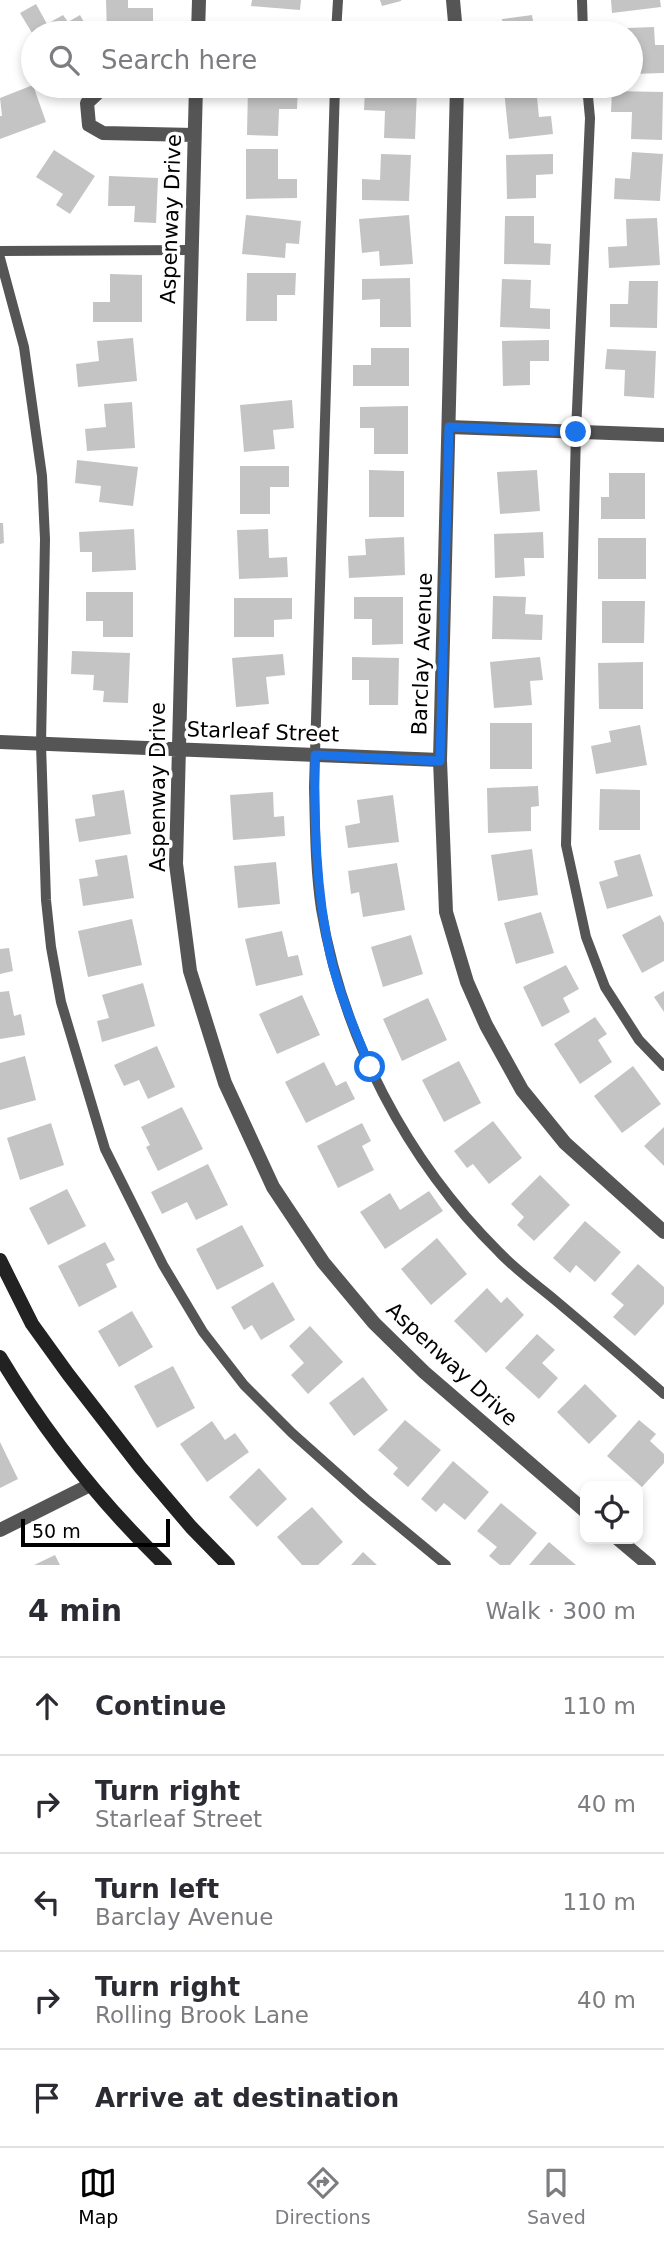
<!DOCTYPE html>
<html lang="en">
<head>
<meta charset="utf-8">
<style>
  :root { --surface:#fff; --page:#f2f2f3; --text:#2b2b33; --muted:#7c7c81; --line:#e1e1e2; --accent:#000 }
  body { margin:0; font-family:"DejaVu Sans",sans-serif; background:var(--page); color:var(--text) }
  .controls { position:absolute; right:21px; bottom:21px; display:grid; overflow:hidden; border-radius:14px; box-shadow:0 4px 10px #0003 }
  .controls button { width:63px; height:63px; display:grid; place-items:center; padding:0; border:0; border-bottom:2px solid var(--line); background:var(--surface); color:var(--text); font:35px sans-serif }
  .scale { position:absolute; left:21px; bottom:18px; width:149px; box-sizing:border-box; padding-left:7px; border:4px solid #000; border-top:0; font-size:19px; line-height:24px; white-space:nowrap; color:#000; -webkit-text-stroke:5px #fff; paint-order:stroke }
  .stop { position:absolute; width:21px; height:21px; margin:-16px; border:5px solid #1a73e8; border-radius:50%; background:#fff }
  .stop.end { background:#1a73e8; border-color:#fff; box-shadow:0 2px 7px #0008 }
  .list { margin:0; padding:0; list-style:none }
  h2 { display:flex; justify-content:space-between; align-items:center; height:91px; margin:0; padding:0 28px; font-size:30px }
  h2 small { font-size:23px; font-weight:400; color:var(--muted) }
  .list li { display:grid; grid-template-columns:46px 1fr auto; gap:21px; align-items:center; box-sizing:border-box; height:98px; padding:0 28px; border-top:2px solid var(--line) }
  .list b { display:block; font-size:26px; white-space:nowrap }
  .list p { margin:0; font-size:23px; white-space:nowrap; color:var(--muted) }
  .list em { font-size:23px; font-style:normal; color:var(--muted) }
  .icon { flex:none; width:38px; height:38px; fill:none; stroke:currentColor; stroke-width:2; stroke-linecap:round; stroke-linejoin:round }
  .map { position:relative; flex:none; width:664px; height:1565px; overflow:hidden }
  .search { position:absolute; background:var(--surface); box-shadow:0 4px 10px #0003; left:21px; right:21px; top:21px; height:77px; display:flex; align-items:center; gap:18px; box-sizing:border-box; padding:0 24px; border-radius:38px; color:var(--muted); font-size:26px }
  .sheet { height:581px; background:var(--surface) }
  nav { display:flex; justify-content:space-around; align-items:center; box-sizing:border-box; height:98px; border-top:2px solid var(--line); background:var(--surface); font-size:19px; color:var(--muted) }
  nav a { display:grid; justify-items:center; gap:4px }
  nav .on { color:var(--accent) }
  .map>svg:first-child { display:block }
  .building { fill:#c4c4c4 }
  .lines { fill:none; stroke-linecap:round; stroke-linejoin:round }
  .lane { stroke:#555; stroke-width:10 }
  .street { stroke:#555; stroke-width:14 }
  .secondary { stroke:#222; stroke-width:14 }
  .route { stroke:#1a73e8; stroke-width:9 }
  .labels { text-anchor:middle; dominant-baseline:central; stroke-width:7; stroke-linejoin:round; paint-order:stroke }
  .street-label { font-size:21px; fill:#000; stroke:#fff }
</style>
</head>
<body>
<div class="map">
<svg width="664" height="1565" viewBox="0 0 664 1565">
  <rect width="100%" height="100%" fill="#fff"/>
  <path class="building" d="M106,0H128V8H153V33H107Z
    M252,0H301L300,10L251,6Z
    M380,0H401V1L382,6Z
    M611,0H660L661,7L612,13Z
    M36,4L47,24L63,15L68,22L80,15L90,33H32L20,13Z
    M532,15L535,33H504L502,19Z
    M252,22L282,23V33H251Z
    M654,27L655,45H664V73L631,74V33H627V28Z
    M33,85L46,122L0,139V116H2L0,98Z
    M248,86L298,87L297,109H279L278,136L247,135Z
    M536,87L539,117L551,116L553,134L509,139L504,90Z
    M365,89L417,90L415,139L384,138L385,111L364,110Z
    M612,91L663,92L662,140L631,139L632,112H611Z
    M246,149H278V179H297V198L246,199Z
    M54,150L95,176L70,214L56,205L63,194L36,177Z
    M632,152L663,154L660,201L614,199L615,178L630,179Z
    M381,154L411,155L409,201L362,200V179L380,180Z
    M553,154V174L536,175V198L507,199L506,155Z
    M109,176L158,178L156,223L134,222L135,206H108Z
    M246,215L301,221L299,244L286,243L285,258L242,254Z
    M409,215L413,264L380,266L379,251L362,253L359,219Z
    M505,216H534V243L551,244L550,265L504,264Z
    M657,218L660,265L609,268L608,247L627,246L626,219Z
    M247,273H296L295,295H277V321H246Z
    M110,274L142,275V322H93V302H110Z
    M410,278L411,327H380V299L362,300V279Z
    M502,279L531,280L530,308L550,309V329L500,327Z
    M629,281H658L657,328L610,327V304H628Z
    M133,338L137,381L78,387L76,364L99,361L97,341Z
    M549,340V361H530V385L503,386L502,341Z
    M371,348H409V386H353V365H371Z
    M607,349L656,351L654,398L624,396L625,370L605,369Z
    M292,400L294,428L273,430L275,449L244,452L240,405Z
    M132,402L135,448L87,451L85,429L106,427L104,404Z
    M408,406V454H374V428H360V407Z
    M77,460L138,467L133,506L99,502L101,486L75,483Z
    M240,466H289V487H270V514H240Z
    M369,470L404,471V517H369Z
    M537,470L540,511L500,514L497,472Z
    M609,473H645V519H601V497H609Z
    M0,523H3L4,543L0,544Z
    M134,529L136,570L92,572V552H80L79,532Z
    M268,529L269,558L287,557L288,577L239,579L237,530Z
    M543,532L544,558H524L525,576L495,578L494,534Z
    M404,537L405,575L349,578L348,556L366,555L365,539Z
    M598,538H646V579H598Z
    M86,592H133V637H103V621H86Z
    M493,596L526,597L525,614L543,615L542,640L492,639Z
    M354,597H403V644L372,645V619H354Z
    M234,598H292V619L274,620V637H234Z
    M602,601H645L644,643H602Z
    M72,651L130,653L128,703L103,702L104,691L93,690L94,675L71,674Z
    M283,654L285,675L266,677L269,704L236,707L232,658Z
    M352,657L399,658L398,705H369V680H352Z
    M540,657L543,680L530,681L532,705L494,708L490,662Z
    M643,662V709H599L598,663Z
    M490,723H532V769H490Z
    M640,725L647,765L596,774L591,746L611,742L609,731Z
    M538,786L539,806L531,807V831L488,833L487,788Z
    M600,789L640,790V830H599Z
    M124,790L131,834L79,842L75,819L95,816L92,795Z
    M273,792L274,817L284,816L285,836L233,840L230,795Z
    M393,795L399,842L348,848L345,826L360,823L357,800Z
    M532,849L538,895L498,901L491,855Z
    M640,854L653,896L607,909L599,882L618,876L614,861Z
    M127,855L134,898L83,906L79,879L98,876L95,860Z
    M276,862L280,904L238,908L234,866Z
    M397,863L405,910L363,917L359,892L351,894L348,871Z
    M541,912L554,953L516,964L504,923Z
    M660,915L664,923V961L642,973L622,935Z
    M132,919L142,965L88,977L78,931Z
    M282,931L288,957L298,955L303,975L256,986L245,939Z
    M411,935L423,974L383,987L371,947Z
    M9,948L13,971L0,974V949Z
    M566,965L579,989L563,998L570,1012L542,1027L523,987Z
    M143,983L155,1026L102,1042L97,1021L109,1018L102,995Z
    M9,991L14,1016L21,1014L25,1035L0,1039V992Z
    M664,991V1012L654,997Z
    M302,995L320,1035L277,1054L259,1014Z
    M428,998L447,1040L402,1061L383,1019Z
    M595,1017L607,1034L598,1040L612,1062L580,1084L554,1044Z
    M157,1046L175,1087L148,1099L139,1080L124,1086L114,1065Z
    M25,1056L36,1100L0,1110V1063Z
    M459,1061L481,1103L444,1122L422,1080Z
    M324,1062L336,1086L346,1081L355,1099L306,1123L285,1082Z
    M633,1066L661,1104L622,1133L594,1096Z
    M182,1107L203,1149L158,1171L146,1147L150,1145L141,1127Z
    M493,1121L522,1158L489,1184L473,1164L467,1168L454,1151Z
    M51,1123L64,1165L20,1180L7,1138Z
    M362,1123L371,1141L362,1146L374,1170L338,1188L317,1146Z
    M664,1127V1166L644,1146Z
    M208,1164L228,1205L196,1220L187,1202L162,1214L151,1192Z
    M540,1175L570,1205L534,1241L517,1225L524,1217L511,1204Z
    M67,1189L86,1226L48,1245L29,1208Z
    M429,1191L443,1211L385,1249L360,1212L390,1193L400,1210Z
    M585,1221L621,1252L595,1282L576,1265L570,1273L553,1258Z
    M242,1225L264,1266L217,1290L196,1249Z
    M437,1238L467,1274L431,1305L401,1269Z
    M105,1242L115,1260L106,1264L117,1287L79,1307L58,1266Z
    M638,1264L664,1287V1304L635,1336L613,1317L624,1305L611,1294Z
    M273,1282L295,1320L261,1340L252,1325L244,1330L231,1307Z
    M487,1288L501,1303L507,1297L524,1315L486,1353L454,1321Z
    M132,1311L153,1347L119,1367L98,1331Z
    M310,1326L343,1362L308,1394L291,1375L304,1363L289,1346Z
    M537,1334L555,1350L542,1363L558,1378L539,1399L505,1368Z
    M173,1366L195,1408L157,1428L134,1386Z
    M363,1377L388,1410L354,1436L329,1403Z
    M585,1384L617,1416L589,1444L557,1412Z
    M405,1420L441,1450L408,1487L393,1474L398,1468L378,1450Z
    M639,1420L656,1434L650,1441L664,1454V1463L642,1487L607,1456Z
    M212,1421L225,1440L235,1433L249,1452L207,1482L180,1444Z
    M0,1442L18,1479L0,1488Z
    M453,1461L489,1492L465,1520L444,1503L436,1512L421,1499Z
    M259,1468L287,1499L257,1527L229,1497Z
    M501,1503L537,1533L510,1565H500L489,1556L497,1547L477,1531Z
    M312,1507L343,1542L318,1565H302L277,1537Z
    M549,1542L576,1565H529Z
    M363,1552L377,1565H351Z
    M55,1555L60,1565H34Z"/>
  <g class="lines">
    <path class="lane" d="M582,0L583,33
      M336,33L338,0
      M335,86L314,787C315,828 315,869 321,909C343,1038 406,1160 499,1252C516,1270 537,1285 555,1300C592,1331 628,1362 664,1394
      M587,86L590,118L576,432L566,845L586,937L605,987L639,1040L664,1066
      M0,251L191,250
      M0,258L24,347L42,476L45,539L41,744L46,900L51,947L61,1002L105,1149L163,1265L203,1332L244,1385L292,1433L366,1499L446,1565"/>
    <path class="street" d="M453,0L456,33
      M198,33L199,0
      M196,86L176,864L190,971L225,1083L273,1187L323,1262L374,1323L424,1372L585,1511
      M457,86L440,760L446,912L467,982L486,1025L522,1090L565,1143L664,1232
      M194,135L103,133L89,125L87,103L105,86H196
      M449,427L664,435
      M0,742L440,760
      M0,1530L90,1485
      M618,1539L649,1565"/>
    <path class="secondary" d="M0,1260L32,1324L68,1374L140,1467L191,1527L228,1565
      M0,1357C46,1434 101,1503 165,1565"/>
  </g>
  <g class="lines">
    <path class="route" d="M370,1067C355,1031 339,993 330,955C316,889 314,823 315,755L440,761L449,427L576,432"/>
  </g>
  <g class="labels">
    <g class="street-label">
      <text transform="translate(171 219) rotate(-88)">Aspenway Drive</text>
      <text transform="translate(422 654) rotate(-88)">Barclay Avenue</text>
      <text transform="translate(263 732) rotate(2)">Starleaf Street</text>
      <text transform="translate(158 787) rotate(-90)">Aspenway Drive</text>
      <text transform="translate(452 1364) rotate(43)">Aspenway Drive</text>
    </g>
  </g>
</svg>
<div class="controls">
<button><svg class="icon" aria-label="locate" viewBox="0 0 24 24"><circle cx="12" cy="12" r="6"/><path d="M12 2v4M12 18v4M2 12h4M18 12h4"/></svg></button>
</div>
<div class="scale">50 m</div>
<div class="stop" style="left:370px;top:1067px"></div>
<div class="stop end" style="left:576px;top:432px"></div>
<div class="search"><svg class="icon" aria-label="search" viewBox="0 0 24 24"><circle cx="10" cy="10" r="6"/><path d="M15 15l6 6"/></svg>Search here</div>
</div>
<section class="sheet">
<h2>4 min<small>Walk · 300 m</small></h2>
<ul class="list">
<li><svg class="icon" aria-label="ahead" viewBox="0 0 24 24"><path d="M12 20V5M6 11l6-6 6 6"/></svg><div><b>Continue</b></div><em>110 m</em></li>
<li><svg class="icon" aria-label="right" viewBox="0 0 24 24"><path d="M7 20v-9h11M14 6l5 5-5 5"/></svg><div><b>Turn right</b><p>Starleaf Street</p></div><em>40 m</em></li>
<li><svg class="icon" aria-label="left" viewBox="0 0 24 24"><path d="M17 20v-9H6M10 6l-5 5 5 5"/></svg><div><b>Turn left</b><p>Barclay Avenue</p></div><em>110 m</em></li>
<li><svg class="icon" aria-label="right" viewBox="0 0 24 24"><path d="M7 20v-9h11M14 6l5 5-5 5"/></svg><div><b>Turn right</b><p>Rolling Brook Lane</p></div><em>40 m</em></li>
<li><svg class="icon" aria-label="arrive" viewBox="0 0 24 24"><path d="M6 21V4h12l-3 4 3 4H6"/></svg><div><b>Arrive at destination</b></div></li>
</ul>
</section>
<nav>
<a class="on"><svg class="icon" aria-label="map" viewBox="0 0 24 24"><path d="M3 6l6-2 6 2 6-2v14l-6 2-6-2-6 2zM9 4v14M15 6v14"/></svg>Map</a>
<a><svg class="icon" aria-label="directions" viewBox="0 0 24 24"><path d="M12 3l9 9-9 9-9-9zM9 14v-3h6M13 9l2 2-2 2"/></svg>Directions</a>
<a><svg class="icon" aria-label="saved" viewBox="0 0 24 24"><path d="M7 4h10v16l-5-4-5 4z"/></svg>Saved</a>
</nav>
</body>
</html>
